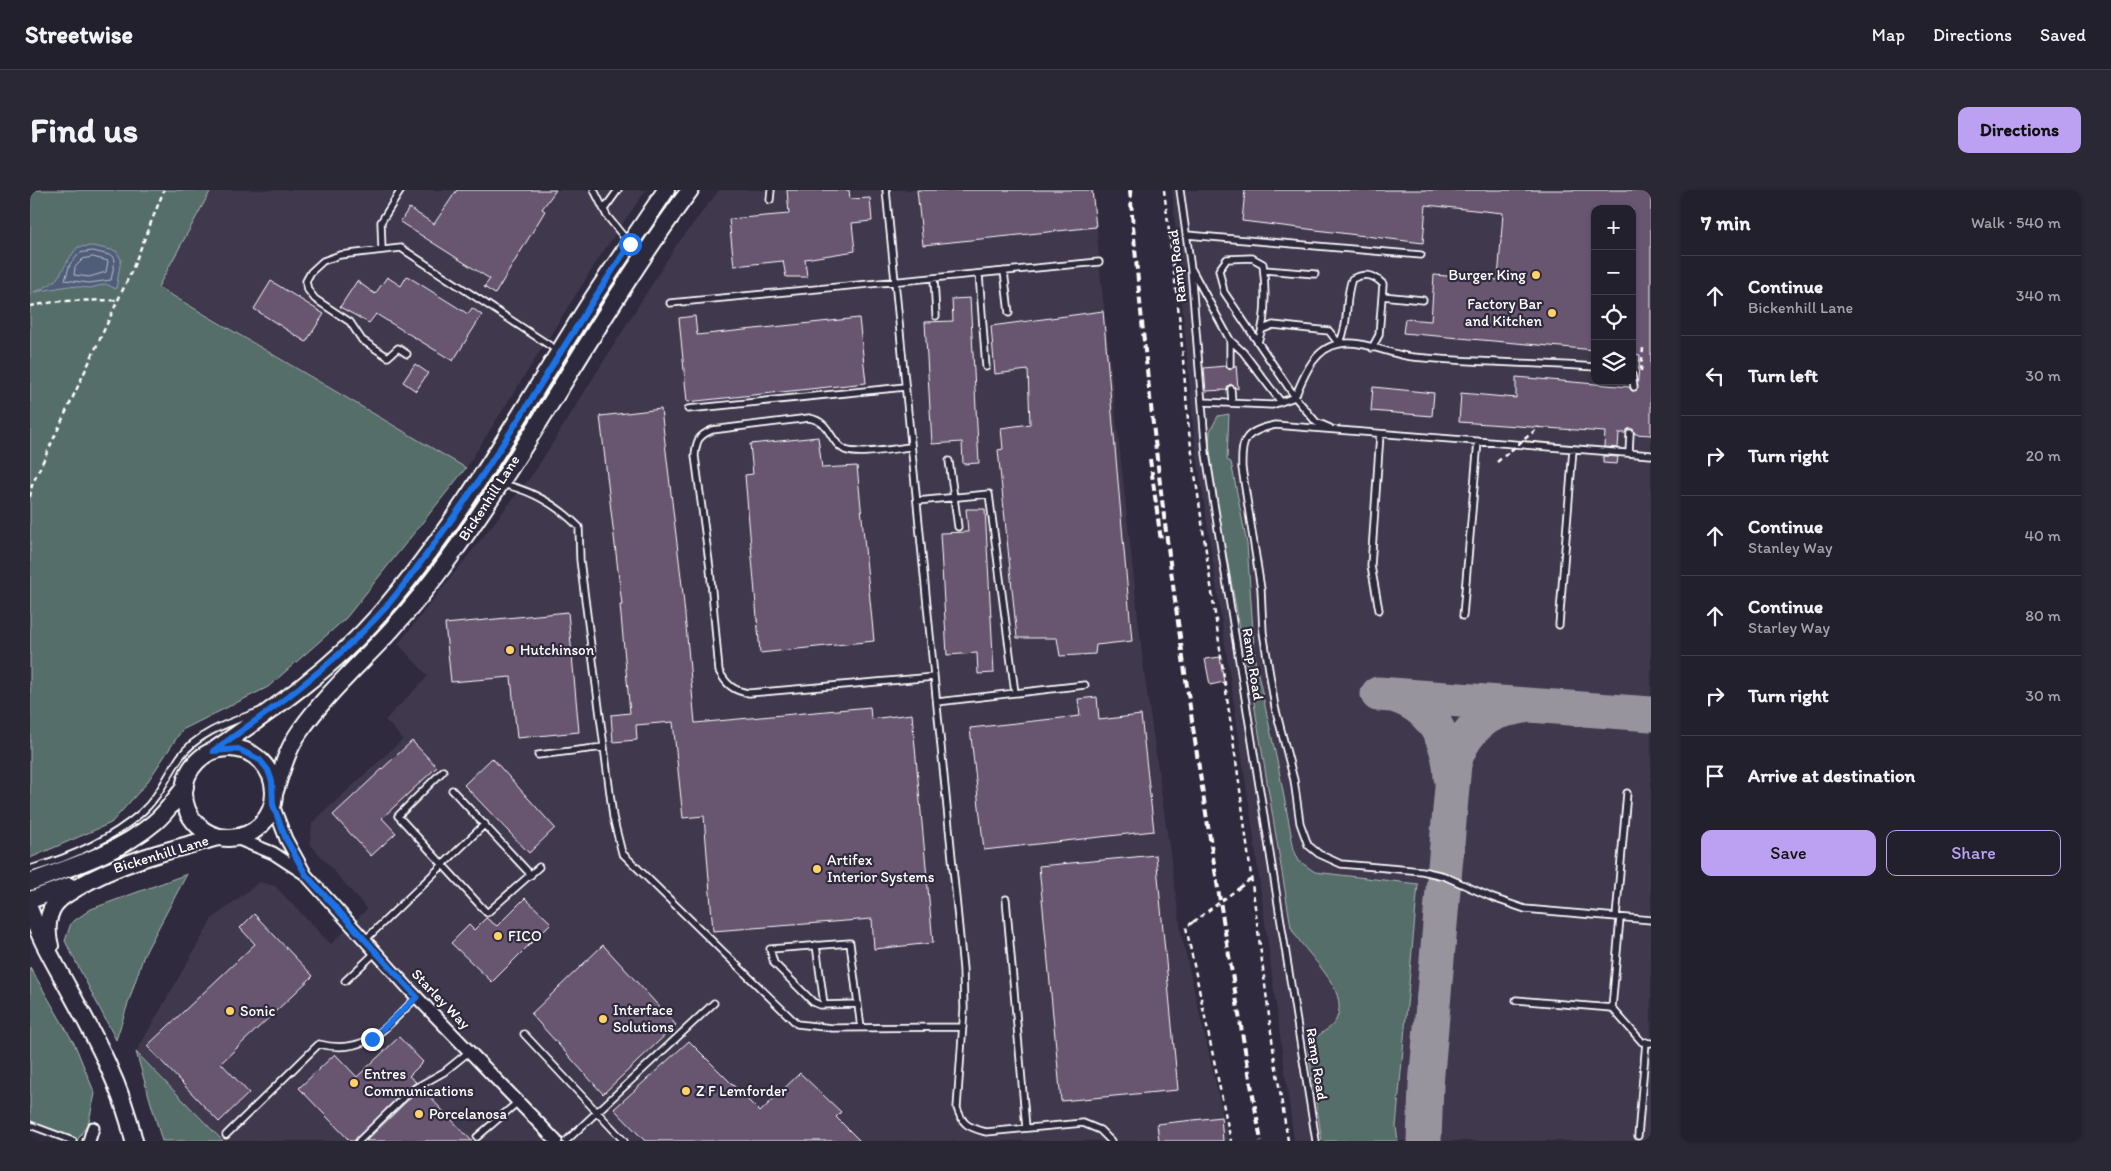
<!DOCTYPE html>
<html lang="en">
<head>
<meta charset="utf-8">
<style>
  :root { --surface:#23202e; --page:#2b2836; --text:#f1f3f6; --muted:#a3a3aa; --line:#403e4a; --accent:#bca0f2 }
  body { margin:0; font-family:Itim,sans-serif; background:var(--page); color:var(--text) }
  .controls { position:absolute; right:15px; top:15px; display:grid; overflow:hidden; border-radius:10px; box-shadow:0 1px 4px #0004 }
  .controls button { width:45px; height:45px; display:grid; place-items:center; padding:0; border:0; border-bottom:1px solid var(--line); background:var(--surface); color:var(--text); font:25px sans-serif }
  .stop { position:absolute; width:15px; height:15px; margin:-11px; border:4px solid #1a73e8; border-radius:50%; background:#fff }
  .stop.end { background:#1a73e8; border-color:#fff; box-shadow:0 1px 5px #0008 }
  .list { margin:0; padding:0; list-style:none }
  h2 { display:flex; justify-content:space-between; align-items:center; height:65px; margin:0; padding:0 20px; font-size:21px }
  h2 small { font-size:16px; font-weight:400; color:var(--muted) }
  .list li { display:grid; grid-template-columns:32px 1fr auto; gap:15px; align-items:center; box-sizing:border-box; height:80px; padding:0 20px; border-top:1px solid var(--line) }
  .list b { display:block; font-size:19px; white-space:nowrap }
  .list p { margin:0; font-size:16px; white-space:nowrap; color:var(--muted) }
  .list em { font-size:16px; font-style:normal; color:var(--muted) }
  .actions { display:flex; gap:10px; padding:15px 20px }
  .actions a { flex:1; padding:11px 0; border:1px solid var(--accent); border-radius:10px; text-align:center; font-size:18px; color:var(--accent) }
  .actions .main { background:var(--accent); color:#111 }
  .icon { flex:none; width:28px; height:28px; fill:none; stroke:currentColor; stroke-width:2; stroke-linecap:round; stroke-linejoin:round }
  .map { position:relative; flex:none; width:1621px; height:951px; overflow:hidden; border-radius:10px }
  header { display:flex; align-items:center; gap:30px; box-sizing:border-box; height:70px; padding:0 25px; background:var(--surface); border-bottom:1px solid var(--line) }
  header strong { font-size:24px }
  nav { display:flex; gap:28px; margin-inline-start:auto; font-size:18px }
  .intro { display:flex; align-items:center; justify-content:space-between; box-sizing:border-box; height:120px; padding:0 30px }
  h1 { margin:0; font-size:35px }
  .button { padding:12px 22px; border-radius:10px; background:var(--accent); color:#111; font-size:18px; font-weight:700 }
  main { display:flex; gap:30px; padding:0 30px }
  aside { flex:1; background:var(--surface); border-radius:10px; box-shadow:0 1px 4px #0004 }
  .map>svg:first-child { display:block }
  .built { fill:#40374d; fill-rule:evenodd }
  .green { fill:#576e69; stroke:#abb6b4 }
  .water { fill:#505d79; stroke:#969eaf }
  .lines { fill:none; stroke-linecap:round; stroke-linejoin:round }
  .shore { stroke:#b9bec9; stroke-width:1 }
  .taxiway { stroke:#97949e; stroke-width:35 }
  .building { fill:#675671; stroke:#fff }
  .lane-casing { stroke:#fff; stroke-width:9 }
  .street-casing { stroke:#fff; stroke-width:15 }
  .secondary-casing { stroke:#fff; stroke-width:20 }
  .path { stroke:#fff; stroke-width:2.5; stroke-dasharray:5 4; stroke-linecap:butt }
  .lane { stroke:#2f2a3d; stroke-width:5.5 }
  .street { stroke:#2f2a3d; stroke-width:11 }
  .secondary { stroke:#2f2a3d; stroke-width:16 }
  .rail { stroke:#fff; stroke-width:4; stroke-dasharray:8 4; stroke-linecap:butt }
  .path-bridge { stroke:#fff; stroke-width:2.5; stroke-dasharray:5 4; stroke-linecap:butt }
  .route { stroke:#1a73e8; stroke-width:6 }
  .poi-dot { fill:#ffd166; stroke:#2f2a3d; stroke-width:2 }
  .labels { text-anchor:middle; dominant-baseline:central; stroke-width:4.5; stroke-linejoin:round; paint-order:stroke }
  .street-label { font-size:15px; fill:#fff; stroke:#2f2a3d }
  .poi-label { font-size:15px; fill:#fff; stroke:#2f2a3d; text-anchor:start }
</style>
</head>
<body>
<header>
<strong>Streetwise</strong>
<nav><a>Map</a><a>Directions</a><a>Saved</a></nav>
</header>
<div class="intro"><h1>Find us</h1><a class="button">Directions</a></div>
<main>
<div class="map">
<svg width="1621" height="951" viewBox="0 0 1621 951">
  <rect width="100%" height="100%" fill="#2f2a3d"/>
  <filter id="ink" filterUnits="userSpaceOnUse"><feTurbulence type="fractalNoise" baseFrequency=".02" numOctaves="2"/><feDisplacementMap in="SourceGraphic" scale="10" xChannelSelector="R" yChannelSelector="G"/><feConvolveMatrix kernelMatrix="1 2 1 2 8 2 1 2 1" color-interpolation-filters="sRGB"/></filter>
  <g filter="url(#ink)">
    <path class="built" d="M180,0H616L573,62L436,278L127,95Z
      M689,0H1064L1070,80L1114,480L1152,747L1199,951H190L106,862L182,729L229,692L245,696L301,754L337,719L280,654L282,633L373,549L355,530L398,486L368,454L505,281L645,57Z
      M1142,0H1621V951H1264L1222,635L1164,246ZM1565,19H1602V191H1565Z"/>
    <path class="green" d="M0,0H181L128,97L436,278L316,428L238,497L152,540L116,594L81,633L0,668Z
      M1199,224L1197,270L1201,272L1217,354L1225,470L1249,580L1264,660L1269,671L1285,682L1388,694L1366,937L1368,951H1292L1278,861C1285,841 1299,843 1306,830C1322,798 1273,764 1261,737L1224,513L1190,332L1179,256L1180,241L1188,226Z
      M157,684L114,765L86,850L35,751L41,733L61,719Z
      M0,777L45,855L65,904L59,931L47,951L0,935Z
      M106,862L193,951H132Z"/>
    <path class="water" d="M63,56L86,61L91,69L86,99L76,94L60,98L39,96L4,102C35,91 28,80 48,57Z"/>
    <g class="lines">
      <path class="shore" d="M63,61L83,66L85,70L81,90L59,93L35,90L40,74L50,63Z
        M63,67L78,71L76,82L59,87L44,85L45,77L53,69Z"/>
      <path class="taxiway" d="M1348,504L1621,524
        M1366,506C1402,517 1420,552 1421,587
        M1394,951L1396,895L1424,574C1430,550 1449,526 1474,520C1482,518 1490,517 1498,515"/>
    </g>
    <path class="building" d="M427,0H526L512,19L515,21L465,104L454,97L460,89L370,32L379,18L404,34Z
      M757,0H819L820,9L840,8L842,31L822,33L825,61L775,69L777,87H756L753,71L704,76L699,29L759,24Z
      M887,0H1062L1066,37L893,55Z
      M1215,0H1621V245L1605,244L1603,239H1598L1595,243H1589L1588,258L1574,257L1575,242L1429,232L1431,203L1486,208V187L1599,197L1602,201L1607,200L1610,165L1602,164V19H1565V160L1373,143L1375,129L1401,131L1404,85L1468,90L1473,23L1396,15L1393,53L1212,31Z
      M377,86L438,124L442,118L452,125L423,171L346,124L339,133L310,117L327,91L345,104L357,87L371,96Z
      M241,91L294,124L276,152L224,119Z
      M940,108L949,273L933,274L932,252L902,254L895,132L923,131L922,109Z
      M1073,121L1102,451L1066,455L1065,464L1030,466L1027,448H987L968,260L973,259L971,238L1000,234L998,180L965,184L961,136Z
      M665,126L667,145L829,128L836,193L657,212L649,128Z
      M385,174L398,183L386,201L373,192Z
      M1206,175L1208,199L1200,194L1196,200L1176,201L1174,178L1195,176L1200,180Z
      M1343,197L1404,203L1402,226L1341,221Z
      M631,219L653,404L665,533L840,517L841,529L882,524L903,753L844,759L842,729L683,741L674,626L653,628L643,532L606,535L607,550L583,552L581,525L600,523L590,415H592L570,226Z
      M788,247L792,278L827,276L844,451L730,463L715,285L723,284L720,254Z
      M1573,266L1588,267L1587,274L1573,273Z
      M936,319H955L964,483L948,484L947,463L917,465L910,343L938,342Z
      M538,422L549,542L487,548L481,487L421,492L415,434Z
      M1190,467L1194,492L1180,495L1175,469Z
      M1067,507L1069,530L1111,525L1124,641L954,660L940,538L1050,526L1048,509Z
      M382,551L407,577L352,628L366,643L341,666L303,625Z
      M462,568L525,638L499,663L434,595Z
      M1126,665L1148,900L1031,911L1009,676Z
      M495,708L521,733L462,792L421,753L439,735L444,740L456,728L467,736Z
      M224,724L283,786L191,873L219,903L189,932L117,856L225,754L210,738Z
      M573,755L646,835L573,904L501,824Z
      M369,847L393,872L379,886L386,892L370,905L324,951H320L269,898L305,864L327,887Z
      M659,851L730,922L770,883L811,922L806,927L830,951H615L584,919Z
      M392,899L442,951H336L376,912Z
      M1191,927L1193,951H1129L1127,934Z"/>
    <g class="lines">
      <defs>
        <path id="lane" d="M564,0L577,26L598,52
          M856,0L933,779L934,819L927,918C933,936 939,937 956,942L1053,933L1070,940L1081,951
          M1150,0L1161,79L1176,264L1286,951
          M740,10L741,0
          M575,18L588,0
          M1157,45L1391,65
          M352,60L351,32L371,0
          M1162,80L1200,150V175
          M1234,80L1285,84
          M974,81L979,123
          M949,84L956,177
          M904,88L906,126
          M1352,106L1393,110
          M640,113L1069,72
          M1233,139L1243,135L1299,141L1309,154C1320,133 1314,110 1322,89C1335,83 1343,84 1353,94L1349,145L1342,158
          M1200,150L1213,162L1251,212
          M1228,152C1237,128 1236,100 1233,74L1222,68L1197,69L1189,80L1194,102L1265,207L1286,232L1300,238
          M377,164L368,158L358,167L332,150L320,132L285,109L278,100L276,91L281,82L293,71L310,65L371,58L528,161
          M1602,185L1604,197
          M1201,199L1202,213
          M1173,212L1242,215L1265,207C1274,186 1284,158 1309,154C1333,149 1359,165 1383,167C1444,173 1504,172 1565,177
          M658,219L875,197
          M881,257C866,258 829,266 815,260C798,251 802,232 779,228L682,240C668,246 666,251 665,266L680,379L689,481C696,494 703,501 719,503L904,487
          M1599,263L1600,243
          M1621,265L1245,235C1215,242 1211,248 1212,278L1231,399L1233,442L1245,517L1264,590L1270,633L1278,655L1289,664L1311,674L1392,681L1414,686L1463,708L1495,719L1621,730
          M919,271L928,337
          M471,294C502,300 527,315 549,337L550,370L583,627L592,663L767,834L802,838L933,837
          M887,311L959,304L985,503
          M1349,420L1341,376L1350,244
          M1433,426L1448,251
          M1529,435L1543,259
          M907,512L1055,495
          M508,565L574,557
          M413,581L368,626L457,723L509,677
          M422,600L501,685
          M0,679C39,668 80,650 111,623C129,607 137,586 150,567C168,542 201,532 228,522
          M976,709L996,938
          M1586,727L1597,603
          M1590,728L1582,818L1612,852L1621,853
          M335,750L455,634
          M786,755L794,814
          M315,791L346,762
          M1486,810L1582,818
          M828,814L790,815L783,812L744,773L740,759L820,753L831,838
          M494,844L594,951
          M0,935L43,951
          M196,945L289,854C337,866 356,837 387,807
          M1608,946L1616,852
          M447,947L489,911
          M329,951L373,908L387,897L414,882L440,861
          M536,951L684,813"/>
        <path id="street" d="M243,615L256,649L276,685L379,799L526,951
          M206,648L243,663L275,684
          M59,951L63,938"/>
        <path id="secondary" d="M154 603a45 45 0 1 1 90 0a45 45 0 1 1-90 0Z
          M183,561C242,520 302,479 349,425C429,333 489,225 554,122C580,81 609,41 636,0
          M244,604C251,583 257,559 270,541C296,504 331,473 361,440C382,417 402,392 420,367C506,248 573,117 660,0
          M0,692C42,677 90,662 125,632C136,623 145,609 155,597
          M0,710L39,696
          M0,720C9,747 24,772 37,796C64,845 92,896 104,951
          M20,756C16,742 16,721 29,710C34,705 42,701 48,697C92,671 140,660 188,647"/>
      </defs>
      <use href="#lane" class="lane-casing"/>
      <use href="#street" class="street-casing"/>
      <use href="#secondary" class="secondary-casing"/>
      <path class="path" d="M1134,0L1150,133L1159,242L1209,592L1244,865L1258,951
        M0,116L31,111L88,110
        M1611,181L1613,158
        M0,307L2,295L102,80L134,0
        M1209,698L1222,688
        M1163,732L1156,737L1201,951"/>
      <use href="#lane" class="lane"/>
      <use href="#street" class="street"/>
      <use href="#secondary" class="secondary"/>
      <path class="rail" d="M1100,0C1126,319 1175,636 1231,951
        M1120,269L1131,351"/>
      <path class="path-bridge" d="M1467,272L1509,237
        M1163,732L1209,698"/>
    </g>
  </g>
  <g class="lines" filter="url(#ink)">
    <path class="route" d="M342,849L387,807L276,685L256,649L243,615L242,591L238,580L230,570L208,559L183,561C242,520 298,479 347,427C371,401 392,371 412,343C480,250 536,149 600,54"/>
  </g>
  <g class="poi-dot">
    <circle cx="1506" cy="85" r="5"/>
    <circle cx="1522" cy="123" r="5"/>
    <circle cx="480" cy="460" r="5"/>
    <circle cx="787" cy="679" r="5"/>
    <circle cx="468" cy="746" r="5"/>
    <circle cx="200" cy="821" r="5"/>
    <circle cx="573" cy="829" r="5"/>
    <circle cx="324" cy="893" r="5"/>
    <circle cx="656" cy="901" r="5"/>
    <circle cx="389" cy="924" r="5"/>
  </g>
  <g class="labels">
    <g class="street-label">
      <text transform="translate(1147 76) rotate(-97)">Ramp Road</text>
      <text transform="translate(459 308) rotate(-57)">Bickenhill Lane</text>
      <text transform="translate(1223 474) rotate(81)">Ramp Road</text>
      <text transform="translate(131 664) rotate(-17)">Bickenhill Lane</text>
      <text transform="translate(411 809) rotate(46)">Starley Way</text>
      <text transform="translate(1287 874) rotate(81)">Ramp Road</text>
    </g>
    <g class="poi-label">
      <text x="1496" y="85" text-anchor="end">Burger King</text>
      <text x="1512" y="114" text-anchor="end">Factory Bar<tspan x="1512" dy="17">and Kitchen</tspan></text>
      <text x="490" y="460">Hutchinson</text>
      <text x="797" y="670">Artifex<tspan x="797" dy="17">Interior Systems</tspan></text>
      <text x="478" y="746">FICO</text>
      <text x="583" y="820">Interface<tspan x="583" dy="17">Solutions</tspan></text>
      <text x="210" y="821">Sonic</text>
      <text x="334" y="884">Entres<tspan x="334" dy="17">Communications</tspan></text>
      <text x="666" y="901">Z F Lemforder</text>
      <text x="399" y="924">Porcelanosa</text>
    </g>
  </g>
</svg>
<div class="controls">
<button>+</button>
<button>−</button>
<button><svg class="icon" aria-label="locate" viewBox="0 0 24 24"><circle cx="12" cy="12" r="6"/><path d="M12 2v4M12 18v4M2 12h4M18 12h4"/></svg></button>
<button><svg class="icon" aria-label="layers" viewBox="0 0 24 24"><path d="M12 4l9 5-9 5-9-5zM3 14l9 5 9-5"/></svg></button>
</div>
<div class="stop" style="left:600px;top:54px"></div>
<div class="stop end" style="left:342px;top:849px"></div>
</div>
<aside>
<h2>7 min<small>Walk · 540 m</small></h2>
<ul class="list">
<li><svg class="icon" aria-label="ahead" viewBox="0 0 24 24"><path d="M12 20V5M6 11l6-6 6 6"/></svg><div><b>Continue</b><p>Bickenhill Lane</p></div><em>340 m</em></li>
<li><svg class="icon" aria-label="left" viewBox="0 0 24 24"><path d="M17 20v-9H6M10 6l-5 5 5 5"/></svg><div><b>Turn left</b></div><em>30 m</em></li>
<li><svg class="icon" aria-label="right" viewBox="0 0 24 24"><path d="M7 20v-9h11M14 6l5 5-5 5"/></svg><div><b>Turn right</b></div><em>20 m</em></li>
<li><svg class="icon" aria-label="ahead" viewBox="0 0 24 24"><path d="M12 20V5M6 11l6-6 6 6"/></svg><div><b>Continue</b><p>Stanley Way</p></div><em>40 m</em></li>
<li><svg class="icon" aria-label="ahead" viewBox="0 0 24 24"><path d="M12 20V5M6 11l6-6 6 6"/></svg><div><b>Continue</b><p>Starley Way</p></div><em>80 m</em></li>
<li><svg class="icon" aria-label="right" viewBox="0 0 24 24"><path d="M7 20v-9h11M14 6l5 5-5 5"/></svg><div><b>Turn right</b></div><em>30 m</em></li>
<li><svg class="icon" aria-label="arrive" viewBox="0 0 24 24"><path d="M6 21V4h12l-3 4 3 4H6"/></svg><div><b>Arrive at destination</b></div></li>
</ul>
<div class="actions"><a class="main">Save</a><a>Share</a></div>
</aside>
</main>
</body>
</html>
